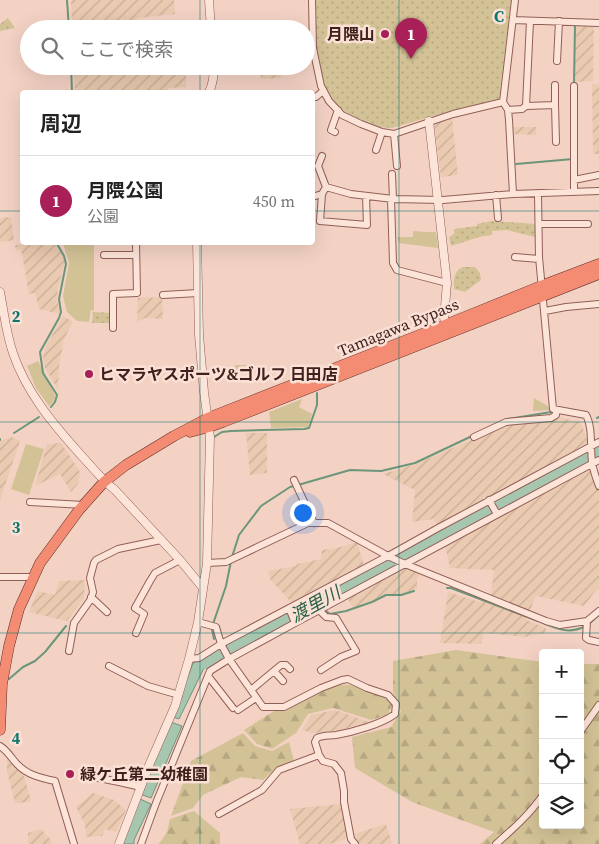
<!DOCTYPE html>
<html lang="ja">
<head>
<meta charset="utf-8">
<style>
  :root { --surface:#fff; --page:#f6f6f6; --text:#222; --muted:#767676; --line:#e0e0e0; --accent:#a82057 }
  body { margin:0; font-family:"Source Serif 4","Noto Sans JP",serif; background:var(--page); color:var(--text) }
  .controls { position:absolute; right:15px; bottom:15px; display:grid; overflow:hidden; border-radius:5px; box-shadow:0 5px 20px #0002 }
  .controls button { width:45px; height:45px; display:grid; place-items:center; padding:0; border:0; border-bottom:1px solid var(--line); background:var(--surface); color:var(--text); font:25px sans-serif }
  .you { position:absolute; left:302px; top:512px; width:18px; height:18px; margin:-12px; border:4px solid #fff; border-radius:50%; background:#1a73e8; box-shadow:0 0 0 8px #1a73e833 }
  .badge { display:grid; place-items:center; width:32px; height:32px; border-radius:50%; background:var(--accent); color:#fff; font-size:16px; font-weight:700 }
  .pin { position:absolute; translate:-50% -41px; filter:drop-shadow(0 1px 2px #0008) }
  .pin::after { content:''; position:absolute; top:26px; width:18px; height:15px; background:inherit; clip-path:polygon(0 0,100% 0,50% 100%) }
  .list { margin:0; padding:0; list-style:none }
  h2 { display:flex; justify-content:space-between; align-items:center; height:65px; margin:0; padding:0 20px; font-size:21px }
  h2 small { font-size:16px; font-weight:400; color:var(--muted) }
  .list li { display:grid; grid-template-columns:32px 1fr auto; gap:15px; align-items:center; box-sizing:border-box; height:90px; padding:0 20px; border-top:1px solid var(--line) }
  .list b { display:block; font-size:19px; white-space:nowrap }
  .list p { margin:0; font-size:16px; white-space:nowrap; color:var(--muted) }
  .list em { font-size:16px; font-style:normal; color:var(--muted) }
  .icon { flex:none; width:28px; height:28px; fill:none; stroke:currentColor; stroke-width:2; stroke-linecap:round; stroke-linejoin:round }
  .map { position:relative; flex:none; width:599px; height:844px; overflow:hidden }
  .search { position:absolute; background:var(--surface); box-shadow:0 5px 20px #0002; left:20px; top:20px; width:295px; height:55px; display:flex; align-items:center; gap:12px; box-sizing:border-box; padding:0 18px; border-radius:28px; color:var(--muted); font-size:19px }
  .panel { position:absolute; background:var(--surface); box-shadow:0 5px 20px #0002; left:20px; top:90px; width:295px; height:155px; border-radius:5px }
  .map>svg:first-child { display:block }
  .farmland { fill:url(#farmland-furrows) }
  .grass { fill:#d3c296 }
  .forest { fill:url(#forest-firs) }
  .park { fill:url(#park-dots) }
  .water { fill:#a6c6b0; stroke:#6c967a }
  .lines { fill:none; stroke-linecap:round; stroke-linejoin:round }
  .stream { stroke:#6c967a; stroke-width:2 }
  .river { stroke:#a6c6b0; stroke-width:12 }
  .minor-casing { stroke:#915f57; stroke-width:8 }
  .tertiary-casing { stroke:#915f57; stroke-width:9 }
  .trunk-casing { stroke:#5e2f2c; stroke-width:11 }
  .minor { stroke:#fde4d9; stroke-width:6 }
  .tertiary { stroke:#fde4d9; stroke-width:8 }
  .trunk { stroke:#f38c72; stroke-width:10 }
  .grid { fill:none; stroke:#0f766e; stroke-width:1; stroke-opacity:0.55 }
  .poi-dot { fill:#a82057; stroke:#fae0d5; stroke-width:2 }
  .labels { text-anchor:middle; dominant-baseline:central; stroke-width:5; stroke-linejoin:round; paint-order:stroke }
  .poi-label { font-size:16px; font-weight:bold; fill:#3f201d; stroke:#fae0d5; text-anchor:start }
  .street-label { font-size:16px; fill:#3f201d; stroke:#fae0d5 }
  .water-label { font-size:18px; font-style:italic; fill:#2b6148; stroke:#fae0d5 }
  .grid-label { font-size:16px; text-anchor:middle; font-weight:bold; fill:#0f766e; stroke:#fae0d5; stroke-width:5; stroke-linejoin:round; paint-order:stroke }
</style>
</head>
<body>
<div class="map">
<svg width="599" height="844" viewBox="0 0 599 844">
  <defs>
    <pattern id="farmland-furrows" width="10" height="10" patternUnits="userSpaceOnUse" patternTransform="scale(1.25)"><rect width="10" height="10" fill="#eacab0"/><path d="M-1 1l2-2M0 10L10 0M9 11l2-2" fill="none" stroke="#caad97"/></pattern>
    <pattern id="forest-firs" width="22" height="20" patternUnits="userSpaceOnUse" patternTransform="scale(1.25)"><rect width="22" height="20" fill="#d3c296"/><path d="M5 1l3.5 6h-7zM16 11l3.5 6h-7z" fill="#b6a681"/></pattern>
    <pattern id="park-dots" width="8" height="8" patternUnits="userSpaceOnUse" patternTransform="scale(1.25)"><rect width="8" height="8" fill="#d3c296"/><path d="M2 2h.1M6 6h.1" fill="none" stroke="#b6a681" stroke-width="1.8" stroke-linecap="round"/></pattern>
  </defs>
  <rect width="100%" height="100%" fill="#f3d2c4"/>
  <path class="farmland" d="M71,0H174L175,14L137,18L138,29H72Z
    M270,23L271,29H241L240,24Z
    M575,25L594,26L593,81L573,82Z
    M74,66H186V87L168,88V92H75Z
    M250,66H280L281,78L261,79L259,67Z
    M592,84H599V154H593Z
    M452,117L458,175L441,177L434,122Z
    M513,127H536V135L513,134Z
    M11,217L14,240L0,242V218Z
    M55,243L62,254L65,262L58,288L57,299L60,314L39,309L35,293L29,294L21,250H16L15,245Z
    M162,297L163,319L145,318L137,322L138,298Z
    M63,316L73,322L64,339L59,367L58,389L45,368L43,357L46,346Z
    M549,415L581,422L588,443L587,446L438,528L434,519L412,522L415,490L383,474L416,464L519,419Z
    M246,433H267V473L250,475Z
    M12,437L20,441L0,500V441Z
    M61,443L80,472L78,484L71,492L60,474L35,486L47,444Z
    M590,468L599,488V588L597,589L584,606L536,596L526,620L546,628L545,633L525,637L484,633L481,644L440,643L448,592L479,602L491,595L494,570L450,568L445,545Z
    M357,542L364,565L292,603L270,579L268,571L296,566L297,564L321,559L322,550L337,548Z
    M403,567L420,573L417,579V589L401,594H387L371,601L353,608L347,597Z
    M85,580L84,598L67,621L29,612L38,591L55,595L59,581Z
    M335,710L369,722L340,730L313,733L302,730L311,715Z
    M7,756L23,773L31,800L29,802L15,803L7,772Z
    M93,793L114,800L126,810L116,832L105,829L102,836L86,837L85,825L76,807Z
    M341,804L349,838L330,844H300L290,809Z
    M386,824L392,844H359L354,834Z
    M41,829L51,840L52,844H28V833Z"/>
  <path class="grass" d="M413,231L426,232H436L438,248L399,243L397,237H413Z
    M63,243H94V311L91,310L89,322L77,321L67,312L63,296L69,263Z
    M38,361L55,396L53,402L49,406L36,388L27,366Z
    M235,365H250L251,373H236Z
    M534,398L551,408V410L533,411Z
    M302,399L299,407L312,414L308,427L271,428L269,412Z
    M26,444L44,449L29,495L11,489Z"/>
  <path class="forest" d="M456,650L543,662V825H580V664H599V844H480L494,832L412,802L355,768L352,737L391,727L401,711L393,692V661Z
    M337,685H350L384,696L393,704L387,715L371,720L333,708L308,714L296,733L272,749L257,744L244,730L274,711L288,709L320,691Z
    M243,733L255,746L272,751L289,742L294,761L277,767L263,780L241,777L203,795L193,808L171,816L191,761Z
    M194,811L220,833V844H159L167,832L170,819Z"/>
  <path class="park" d="M314,0H511L499,101L454,110L392,128L379,127L348,114L337,105L326,91L321,72L316,45Z
    M8,18L15,28L0,31V24Z
    M492,221L535,224V237L507,230L492,231V235L479,237L451,246L449,237L454,234V229L477,226V224Z
    M463,267H475L480,273L481,280L465,292L454,289C454,280 453,271 463,267Z
    M93,312L112,313V323H92Z"/>
  <path class="water" d="M216,649L221,657L204,668L179,719L173,717L193,663Z
    M171,722L182,726L151,798L140,794Z
    M138,798L151,804L134,840V844H122Z"/>
  <g class="lines">
    <path class="stream" d="M67,0L69,29
      M71,66L72,92
      M574,84L575,25
      M516,164L573,159
      M51,407L55,402L57,395L43,373L40,352L59,318L61,312L59,299L66,264L64,256L56,242
      M597,418L599,417
      M508,419L551,412
      M14,433L39,417
      M214,437L222,432L231,431L304,429L309,428L317,405V393
      M0,440V439
      M298,485L350,470L381,471L415,463L472,436
      M232,557L239,535L261,506L290,487L294,486
      M447,588H451L538,621
      M326,611L330,614L346,611L372,602L386,595H401L414,591
      M590,623L599,615
      M213,624L226,586L231,561
      M545,624C561,630 569,634 586,626
      M212,629L214,639
      M9,679L23,667L35,661L45,652L66,626"/>
    <path class="river" d="M206,663L213,657L599,449"/>
    <defs>
      <path id="minor" d="M312,0L313,48L321,86L329,101L342,115L361,124L382,132L394,134L453,114L503,102L515,0
        M513,20L599,23
        M530,21L526,106L555,105L556,142
        M557,61L559,21
        M555,85V105
        M312,97H316L323,91
        M503,102L508,110L509,120L513,194
        M508,110L522,109L526,106
        M335,132L331,130L338,110
        M394,134L397,166
        M376,150L382,132
        M322,156L318,166L326,187
        M392,174L393,199
        M574,180L599,175
        M574,192V86
        M322,194L320,221L367,225L366,196
        M538,194L539,257L553,409L586,415C593,428 590,447 592,462C593,470 596,478 599,486
        M496,195L498,218
        M312,197L322,194L326,187L351,194L393,199L443,200L513,194L599,191
        M391,199L393,263L397,270L447,283
        M539,224H588
        M104,255H136
        M515,257L539,259
        M163,295L198,293
        M545,311L566,307L599,304
        M113,328V294L137,293L136,242
        M474,437L506,422L551,418L556,415V410
        M294,480L314,523
        M489,500L497,514
        M30,502L84,505
        M207,563L226,562L308,523H328L388,556L405,564L546,621L560,625L587,621L599,611
        M0,577H34
        M91,597L107,612
        M289,608L295,623
        M319,610L326,617L336,618L356,651L341,657L321,670
        M587,621L586,638L589,640L599,642
        M198,622L216,627L221,644L229,659L263,707H284L321,688L342,680L348,679L367,688L388,695L396,704L395,714C382,724 353,732 336,735C329,736 323,735 317,738L315,742L319,755L323,761L334,764L341,773L344,791V802L351,839L355,844
        M136,633L144,614L135,608L150,581L155,573L180,560
        M69,651L74,623L91,599L93,592L90,578L94,563L96,560L118,549L161,540
        M189,659L199,658L221,644L388,556L438,528L599,442
        M109,666L148,686L179,695
        M274,671L283,681
        M208,676L233,708
        M251,690L281,665H286L290,669
        M238,710L256,698
        M580,732L599,705
        M0,746C8,751 11,758 17,764C27,775 41,778 55,781L74,844
        M94,777L119,782L141,787
        M219,814L262,790L279,770L319,755
        M141,844L156,803L210,671L229,659L295,623L599,460
        M496,844C513,829 530,814 543,795"/>
      <path id="tertiary" d="M209,0L211,29
        M209,92C213,84 214,76 214,66
        M429,121L447,283L444,318L447,329
        M0,292C4,312 6,333 13,353C26,392 53,424 80,454C92,467 102,480 115,490L180,560L203,588
        M119,844L150,763L175,706L189,659L198,622L207,563L210,437L204,392L199,335L197,242"/>
      <path id="trunk" d="M190,432L209,427L223,422L599,274
        M0,730L2,684L9,646L19,609L40,563L79,510L104,482L126,465L174,436L208,418L445,325L541,286L599,264"/>
    </defs>
    <use href="#minor" class="minor-casing"/>
    <use href="#tertiary" class="tertiary-casing"/>
    <use href="#trunk" class="trunk-casing"/>
    <use href="#minor" class="minor"/>
    <use href="#tertiary" class="tertiary"/>
    <use href="#trunk" class="trunk"/>
  </g>
  <path class="grid" d="M200,0V29M399,0V844M200,66V92M0,211H22M312,211H599M200,242V844M0,422H599M0,633H599"/>
  <g class="poi-dot">
    <circle cx="385" cy="34" r="5"/>
    <circle cx="89" cy="374" r="5"/>
    <circle cx="70" cy="774" r="5"/>
  </g>
  <g class="labels">
    <g class="poi-label">
      <text x="375" y="34" text-anchor="end">月隈山</text>
      <text x="99" y="374">ヒマラヤスポーツ&amp;ゴルフ 日田店</text>
      <text x="80" y="774">緑ケ丘第二幼稚園</text>
    </g>
    <g class="street-label">
      <text transform="translate(398 327) rotate(-22)">Tamagawa Bypass</text>
    </g>
    <g class="water-label">
      <text transform="translate(315 604) rotate(-29)">渡里川</text>
    </g>
  </g>
  <g class="grid-label">
    <text x="499" y="22">C</text>
    <text x="16" y="322">2</text>
    <text x="16" y="533">3</text>
    <text x="16" y="744">4</text>
  </g>
</svg>
<div class="controls">
<button>+</button>
<button>−</button>
<button><svg class="icon" aria-label="locate" viewBox="0 0 24 24"><circle cx="12" cy="12" r="6"/><path d="M12 2v4M12 18v4M2 12h4M18 12h4"/></svg></button>
<button><svg class="icon" aria-label="layers" viewBox="0 0 24 24"><path d="M12 4l9 5-9 5-9-5zM3 14l9 5 9-5"/></svg></button>
</div>
<div class="you"></div>
<div class="pin badge" style="left:411px;top:59px">1</div>
<div class="search"><svg class="icon" aria-label="search" viewBox="0 0 24 24"><circle cx="10" cy="10" r="6"/><path d="M15 15l6 6"/></svg>ここで検索</div>
<section class="panel">
<h2>周辺<small></small></h2>
<ul class="list">
<li><span class="badge">1</span><div><b>月隈公園</b><p>公園</p></div><em>450 m</em></li>
</ul>
</section>
</div>
</body>
</html>
